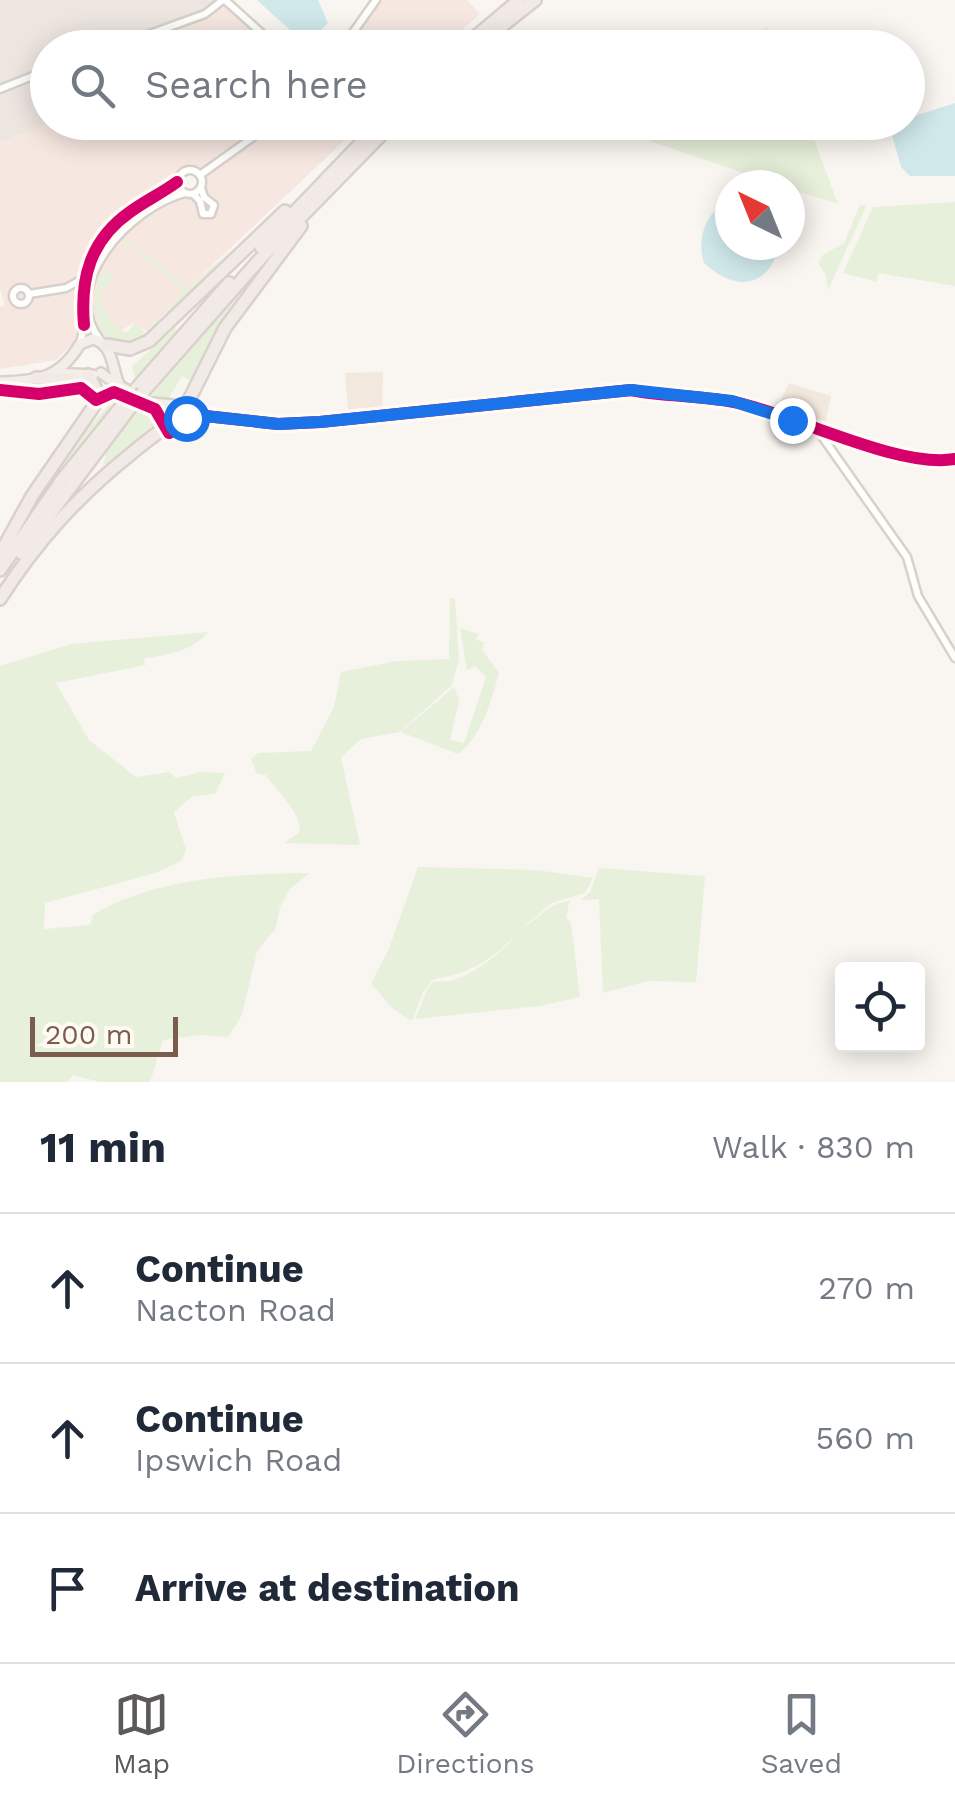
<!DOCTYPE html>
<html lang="en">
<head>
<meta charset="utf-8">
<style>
  :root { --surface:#fff; --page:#f6f6f7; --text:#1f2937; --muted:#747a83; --line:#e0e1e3; --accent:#5c585b }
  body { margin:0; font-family:"Work Sans",sans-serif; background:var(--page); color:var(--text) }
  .controls { position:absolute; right:30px; bottom:30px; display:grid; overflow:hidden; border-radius:10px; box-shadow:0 5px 25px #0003 }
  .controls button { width:90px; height:90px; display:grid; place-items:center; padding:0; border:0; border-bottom:2px solid var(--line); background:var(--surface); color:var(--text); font:50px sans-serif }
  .compass { position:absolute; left:715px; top:170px; width:90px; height:90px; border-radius:50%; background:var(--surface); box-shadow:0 5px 25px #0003; rotate:317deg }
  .scale { position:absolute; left:30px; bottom:25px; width:148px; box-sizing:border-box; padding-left:10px; border:5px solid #7a5c4d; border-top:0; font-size:28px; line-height:35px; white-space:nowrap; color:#7a5c4d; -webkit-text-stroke:8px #fffaf3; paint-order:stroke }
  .stop { position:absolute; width:30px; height:30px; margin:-22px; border:8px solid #1a73e8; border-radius:50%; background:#fff }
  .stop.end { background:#1a73e8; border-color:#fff; box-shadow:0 2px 10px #0008 }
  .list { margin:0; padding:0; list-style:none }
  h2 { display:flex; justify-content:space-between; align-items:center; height:130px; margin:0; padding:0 40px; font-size:42px }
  h2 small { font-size:32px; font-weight:400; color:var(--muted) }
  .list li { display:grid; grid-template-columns:65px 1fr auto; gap:30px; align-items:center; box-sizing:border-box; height:150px; padding:0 40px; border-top:2px solid var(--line) }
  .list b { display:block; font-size:38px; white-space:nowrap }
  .list p { margin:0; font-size:32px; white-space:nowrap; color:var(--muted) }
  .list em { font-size:32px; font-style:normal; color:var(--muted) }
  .icon { flex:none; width:55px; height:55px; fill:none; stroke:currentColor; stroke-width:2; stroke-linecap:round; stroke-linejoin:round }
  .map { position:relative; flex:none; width:955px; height:1082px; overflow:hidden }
  .search { position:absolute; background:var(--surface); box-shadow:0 5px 25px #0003; left:30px; right:30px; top:30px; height:110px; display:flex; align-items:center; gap:25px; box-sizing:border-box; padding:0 35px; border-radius:55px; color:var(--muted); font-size:38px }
  .sheet { height:580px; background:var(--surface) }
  nav { display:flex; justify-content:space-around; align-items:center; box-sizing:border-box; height:140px; border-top:2px solid var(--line); background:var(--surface); font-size:28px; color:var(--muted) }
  nav a { display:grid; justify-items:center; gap:5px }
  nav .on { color:var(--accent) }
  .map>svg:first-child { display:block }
  .residential { fill:#f2e8de }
  .commercial { fill:#f6e8e1; fill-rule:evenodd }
  .industrial { fill:#ede5e0 }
  .green { fill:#e7f0db }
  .water { fill:#d0e8ea }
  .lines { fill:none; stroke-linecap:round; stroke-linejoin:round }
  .minor-casing { stroke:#d7d1cb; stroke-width:11 }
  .major-casing { stroke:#dad1cc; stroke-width:14 }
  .highway-casing { stroke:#dad1cc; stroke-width:16 }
  .minor { stroke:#fefefd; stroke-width:6 }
  .major { stroke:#f3eee8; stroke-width:9 }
  .highway { stroke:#f2eae7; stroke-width:11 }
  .highway-bridge-casing { stroke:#dad1cc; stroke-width:16; stroke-linecap:butt }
  .highway-bridge { stroke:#f2eae7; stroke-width:11 }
  .cycleway-casing { stroke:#fffaf3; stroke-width:19 }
  .cycleway { stroke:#d6006c; stroke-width:12 }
  .route { stroke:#1a73e8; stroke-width:12 }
</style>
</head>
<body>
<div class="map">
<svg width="955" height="1082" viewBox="0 0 955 1082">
  <rect width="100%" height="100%" fill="#f9f5f0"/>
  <path class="residential" d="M383,372L382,414L349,418L345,373Z
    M789,383L831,396L824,429L775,413Z"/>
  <path class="commercial" d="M223,0L278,47H157L152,33Z
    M376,0H467L480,14L443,47L342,48Z
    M51,123H363L188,288L148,332L133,323L110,338L98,333L87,335L76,340L56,360L0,369V307L5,305L0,290V142ZM188,169L197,172L203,181L196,193H185L133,220L130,212L177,182L179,174Z"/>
  <path class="industrial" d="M0,0H223L215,8L152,34L157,47L48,48V122L51,123L0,142Z"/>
  <path class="green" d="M767,28L776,47H706Z
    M705,123H808L838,204L790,189V185H779L650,141L651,134L698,135L704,128Z
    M955,202V286L878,273L877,282L843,273L873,207Z
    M860,205H867L828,290L826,276L818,262L824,254L844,243Z
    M123,237L188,288L231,250L140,346L117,344L100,330L95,300L99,276L107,273L115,276L100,295L102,298L98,299L102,303L103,312L108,310L106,313L109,319L112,317L114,326L118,325L120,331L127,332L134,323L146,333L155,322L153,319L160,321L184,290L121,239Z
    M243,290L244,295L192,382L182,376L169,398L147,400Z
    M175,328L181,333L136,383L132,366Z
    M109,405L115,406L58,477L56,474L80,437Z
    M142,406L143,413L157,423L156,427L117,460L103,465L107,450Z
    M450,598L455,599L459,660L452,685L400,732L361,739L341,757L360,845L284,843L300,832C299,808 278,794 266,775L257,774L251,759L258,753L311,751L334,707L341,672L397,661L449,659Z
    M460,628L478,634L476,640L484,642L482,650L499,673C491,702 482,736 458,754L401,732L454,687L459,701L450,740L464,743L486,677L475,666L467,670Z
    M208,632C192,652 167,654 143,659L146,665L56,683L89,740L136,777L169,772L176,778L201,772L225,773L215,794L193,796L174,812L186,850L181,861L155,873L45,903L44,929L90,925L93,915L101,910C165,877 240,874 310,873L290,889L280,907L276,928L257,951L242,1015L228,1037L199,1035L163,1040L150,1082H100L73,1075L67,1082H0V666L72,644Z
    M418,867L536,870L593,878L585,893L552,903L522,928C539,919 549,901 572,901L569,902L566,918L571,922L580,997L539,1006L415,1019L427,990L433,982C439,981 444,982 449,981C467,979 506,950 514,937C491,961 465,975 434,979L423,992L413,1019L409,1020L390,1006L371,983L388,951Z
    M599,868L705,876L696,982L648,981L603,993L599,899L581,900L590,892Z"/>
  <path class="water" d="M257,0H318L328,23L315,36L291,31Z
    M955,103V176H910L901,167L890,128L895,123L908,122V118Z
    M730,202V245H779C769,289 735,292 704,263C696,240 706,209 730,202Z"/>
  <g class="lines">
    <defs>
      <path id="minor" d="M225,0L278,48
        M111,48L205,14L223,0
        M342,48L376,0
        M0,89L48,70
        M178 182a12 12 0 1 1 24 0a12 12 0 1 1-24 0Z
        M200,175L274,122
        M193,194L200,201L203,214H211L214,205L204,197L201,187
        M13 296a8 8 0 1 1 16 0a8 8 0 1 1-16 0Z
        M29,294L66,288L84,278
        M101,341C56,285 131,207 185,193
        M80,343C87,323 80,302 84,281C93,227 139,212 177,182
        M187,414L248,422H320L631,390C666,397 704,395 739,403C796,416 901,469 955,459
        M816,428L907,557L918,596L955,658"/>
      <path id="major" d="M54,373L93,375
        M101,373C125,391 152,402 175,422L183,420L187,414L183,406L153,403
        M0,382C38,381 60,378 80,344L93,339C115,345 111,370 121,389"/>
      <path id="highway" d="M462,48L519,0
        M474,48L535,0
        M261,247L381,122
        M107,345L130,349L149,341L285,211
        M36,378L77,380L93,391
        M136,389L229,283
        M143,392L260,259L394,122
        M185,408L225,328L301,226
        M21,553L130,408
        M0,554L32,496L94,406L98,393L88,375
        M0,570L61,481L124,403
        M0,599C37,541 78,496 132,453C147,441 161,428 179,422"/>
    </defs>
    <use href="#minor" class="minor-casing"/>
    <use href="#major" class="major-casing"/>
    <use href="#highway" class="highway-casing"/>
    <use href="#minor" class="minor"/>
    <use href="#major" class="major"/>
    <use href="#highway" class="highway"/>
    <defs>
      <path id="highway-bridge" d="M130,408L143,392"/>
    </defs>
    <use href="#highway-bridge" class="highway-bridge-casing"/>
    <use href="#highway-bridge" class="highway-bridge"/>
    <defs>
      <path id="cycleway" d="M84,325C80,279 90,240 130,212C145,201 162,193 177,182
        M0,390L39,394L81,388L96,400L114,392L155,409L169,433L205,416L278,424L320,422L631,390C666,397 704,395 739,403C796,416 901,469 955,459"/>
    </defs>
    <use href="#cycleway" class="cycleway-casing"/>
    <use href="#cycleway" class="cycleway"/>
  </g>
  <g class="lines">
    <path class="route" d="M186,418L187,414L278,424L320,422L631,390L732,401L792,420"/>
  </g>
</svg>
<div class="controls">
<button><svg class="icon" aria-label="locate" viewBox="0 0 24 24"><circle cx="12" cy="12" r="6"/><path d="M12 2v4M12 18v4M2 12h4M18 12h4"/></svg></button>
</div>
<svg class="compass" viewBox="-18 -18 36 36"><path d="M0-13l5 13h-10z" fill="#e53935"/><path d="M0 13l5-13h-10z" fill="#747a83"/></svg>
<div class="scale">200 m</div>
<div class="stop" style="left:186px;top:418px"></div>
<div class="stop end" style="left:792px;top:420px"></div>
<div class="search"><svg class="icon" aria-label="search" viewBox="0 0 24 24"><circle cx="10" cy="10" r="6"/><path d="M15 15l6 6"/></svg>Search here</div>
</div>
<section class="sheet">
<h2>11 min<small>Walk · 830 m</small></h2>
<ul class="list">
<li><svg class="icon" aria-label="ahead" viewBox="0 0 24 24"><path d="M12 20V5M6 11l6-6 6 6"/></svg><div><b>Continue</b><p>Nacton Road</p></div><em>270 m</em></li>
<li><svg class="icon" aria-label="ahead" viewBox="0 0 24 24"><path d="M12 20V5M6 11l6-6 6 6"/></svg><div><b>Continue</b><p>Ipswich Road</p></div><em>560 m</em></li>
<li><svg class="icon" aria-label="arrive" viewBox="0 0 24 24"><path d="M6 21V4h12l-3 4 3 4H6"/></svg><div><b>Arrive at destination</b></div></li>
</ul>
</section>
<nav>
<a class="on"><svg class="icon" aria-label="map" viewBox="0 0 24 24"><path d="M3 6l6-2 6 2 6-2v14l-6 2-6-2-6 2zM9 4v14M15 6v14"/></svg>Map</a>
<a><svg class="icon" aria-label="directions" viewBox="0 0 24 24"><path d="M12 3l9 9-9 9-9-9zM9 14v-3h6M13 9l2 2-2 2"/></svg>Directions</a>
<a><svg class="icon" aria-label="saved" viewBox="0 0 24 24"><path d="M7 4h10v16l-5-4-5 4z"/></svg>Saved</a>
</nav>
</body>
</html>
